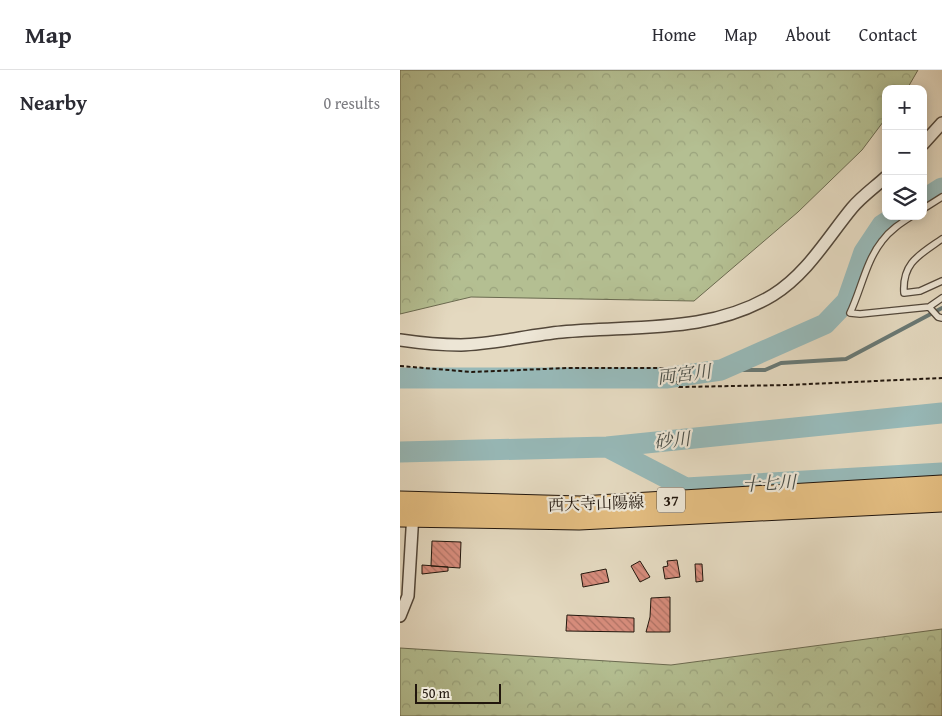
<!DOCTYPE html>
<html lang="en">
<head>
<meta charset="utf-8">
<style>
  :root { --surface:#fff; --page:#f7f7f7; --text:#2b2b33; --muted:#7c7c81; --line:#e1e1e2 }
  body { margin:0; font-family:"Gentium Book Plus","Noto Serif JP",serif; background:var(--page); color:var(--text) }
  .controls { position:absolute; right:15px; top:15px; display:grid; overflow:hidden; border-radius:10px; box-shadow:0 2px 12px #0003 }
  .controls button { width:45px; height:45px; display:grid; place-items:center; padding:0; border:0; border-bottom:1px solid var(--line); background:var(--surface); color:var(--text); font:25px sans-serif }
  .scale { position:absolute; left:15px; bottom:12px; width:86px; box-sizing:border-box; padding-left:5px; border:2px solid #21160d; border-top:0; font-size:14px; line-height:18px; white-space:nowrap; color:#21160d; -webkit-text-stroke:4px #ede6d6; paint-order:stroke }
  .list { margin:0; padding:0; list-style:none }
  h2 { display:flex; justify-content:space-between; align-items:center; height:65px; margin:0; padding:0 20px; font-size:21px }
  h2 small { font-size:16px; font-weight:400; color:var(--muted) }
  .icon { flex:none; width:28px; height:28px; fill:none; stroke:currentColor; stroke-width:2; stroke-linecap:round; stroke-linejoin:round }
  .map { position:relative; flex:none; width:542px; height:646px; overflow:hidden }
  header { display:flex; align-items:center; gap:30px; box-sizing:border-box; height:70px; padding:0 25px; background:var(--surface); border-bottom:1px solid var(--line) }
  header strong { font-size:24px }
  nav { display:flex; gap:28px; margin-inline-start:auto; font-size:18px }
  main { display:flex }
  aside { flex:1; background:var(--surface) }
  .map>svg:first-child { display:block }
  .forest { fill:url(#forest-crowns); stroke:#6a6a50 }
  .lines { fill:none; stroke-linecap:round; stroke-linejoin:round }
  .stream { stroke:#687874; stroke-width:4 }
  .river { stroke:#97b9b8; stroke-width:21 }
  .building { fill:url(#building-back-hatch); stroke:#21160d }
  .service-casing { stroke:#52473a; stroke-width:8 }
  .minor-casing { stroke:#52473a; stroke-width:14 }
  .primary-casing { stroke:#21160d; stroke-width:21 }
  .path { stroke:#21160d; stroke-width:2; stroke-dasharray:4 2.5; stroke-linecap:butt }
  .service { stroke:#ede6d6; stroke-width:5.5 }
  .minor { stroke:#ede6d6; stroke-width:11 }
  .primary { stroke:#e2bc80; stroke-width:19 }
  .labels { text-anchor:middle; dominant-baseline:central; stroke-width:4.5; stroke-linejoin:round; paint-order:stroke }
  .shield { fill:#ede6d6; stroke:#5e5449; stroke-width:1 }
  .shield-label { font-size:15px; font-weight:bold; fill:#21160d }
  .street-label { font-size:16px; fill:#21160d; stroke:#ede6d6 }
  .water-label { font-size:18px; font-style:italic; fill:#4a4f49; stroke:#ede6d6 }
</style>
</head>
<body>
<header>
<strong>Map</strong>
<nav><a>Home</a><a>Map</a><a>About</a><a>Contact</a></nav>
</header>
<main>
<aside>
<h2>Nearby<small>0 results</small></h2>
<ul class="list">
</ul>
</aside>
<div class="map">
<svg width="542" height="646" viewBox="0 0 542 646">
  <defs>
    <pattern id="forest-crowns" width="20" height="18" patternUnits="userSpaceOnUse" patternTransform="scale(1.25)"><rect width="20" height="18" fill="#b4bf92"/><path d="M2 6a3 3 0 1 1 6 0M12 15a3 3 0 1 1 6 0" fill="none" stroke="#9aa37d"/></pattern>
    <pattern id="building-back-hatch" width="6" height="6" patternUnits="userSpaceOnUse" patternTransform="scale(1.25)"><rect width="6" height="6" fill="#d88d7d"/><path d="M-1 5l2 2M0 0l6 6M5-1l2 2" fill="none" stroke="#af7265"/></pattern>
  </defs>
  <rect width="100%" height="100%" fill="#e4d9c0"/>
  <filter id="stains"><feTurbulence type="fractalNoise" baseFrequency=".004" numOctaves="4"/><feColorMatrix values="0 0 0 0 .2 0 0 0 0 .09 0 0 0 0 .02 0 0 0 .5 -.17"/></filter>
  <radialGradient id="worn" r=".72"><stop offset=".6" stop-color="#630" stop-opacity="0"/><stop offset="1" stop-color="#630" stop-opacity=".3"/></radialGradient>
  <path class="forest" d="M0,0H518L507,19H486V48L462,80L398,142L294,231L71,227L0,244Z
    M542,559V646H0V578L271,595Z"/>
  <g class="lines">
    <path class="stream" d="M321,300H365L381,293L446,289L542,238"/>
    <path class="river" d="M523,130L542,118
      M0,308H266L321,300L425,254L447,231L464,182L482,155L496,146
      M207,377L286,418L542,403
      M0,382L207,377L542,343"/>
  </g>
  <path class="building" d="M32,471L61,472L60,498L31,496Z
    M277,490L280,507L265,509L263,497L268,496L267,491Z
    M240,491L250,507L240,512L231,496Z
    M295,494H302L303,511L296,512Z
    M22,495L48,497V501L22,504Z
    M206,499L209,512L183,517L181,504Z
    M270,527V562H246L250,547L251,528Z
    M167,545L234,548V562L166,561Z"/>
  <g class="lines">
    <defs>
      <path id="service" d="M523,139L542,127
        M512,146C501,153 490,160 482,171C466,191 461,220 450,243L460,244L529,237
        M542,169C519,185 502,193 504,223L520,221L542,211
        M542,228L529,237L538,247L542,248"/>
      <path id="minor" d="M523,74L542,53
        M0,270C20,273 40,275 61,275C95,274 129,265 162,262C234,255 309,264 373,225C407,204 428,167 452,138C461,127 475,117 486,107
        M0,546L8,526L13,443"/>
      <path id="primary" d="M0,431L180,436L542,415
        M0,447L179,450L542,432"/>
    </defs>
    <use href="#service" class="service-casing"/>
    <use href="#minor" class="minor-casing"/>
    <use href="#primary" class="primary-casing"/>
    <path class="path" d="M0,296L72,302L168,298H272L279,317L388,315L542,308"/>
    <use href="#service" class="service"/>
    <use href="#minor" class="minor"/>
    <use href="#primary" class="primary"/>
  </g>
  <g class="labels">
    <rect class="shield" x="257" y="417.5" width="28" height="25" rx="4"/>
    <g class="shield-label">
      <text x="271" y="430">37</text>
    </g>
    <g class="street-label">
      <text transform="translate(196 433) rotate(-2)">西大寺山陽線</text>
    </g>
    <g class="water-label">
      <text transform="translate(284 304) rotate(-7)">両宮川</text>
      <text transform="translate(272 370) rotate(-6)">砂川</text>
      <text transform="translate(369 413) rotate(-3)">十七川</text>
    </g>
  </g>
  <rect width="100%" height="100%" filter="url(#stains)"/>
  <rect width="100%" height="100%" fill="url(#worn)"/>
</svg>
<div class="controls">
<button>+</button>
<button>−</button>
<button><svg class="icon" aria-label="layers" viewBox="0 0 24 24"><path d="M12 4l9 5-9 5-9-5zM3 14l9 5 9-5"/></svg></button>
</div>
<div class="scale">50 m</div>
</div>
</main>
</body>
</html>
